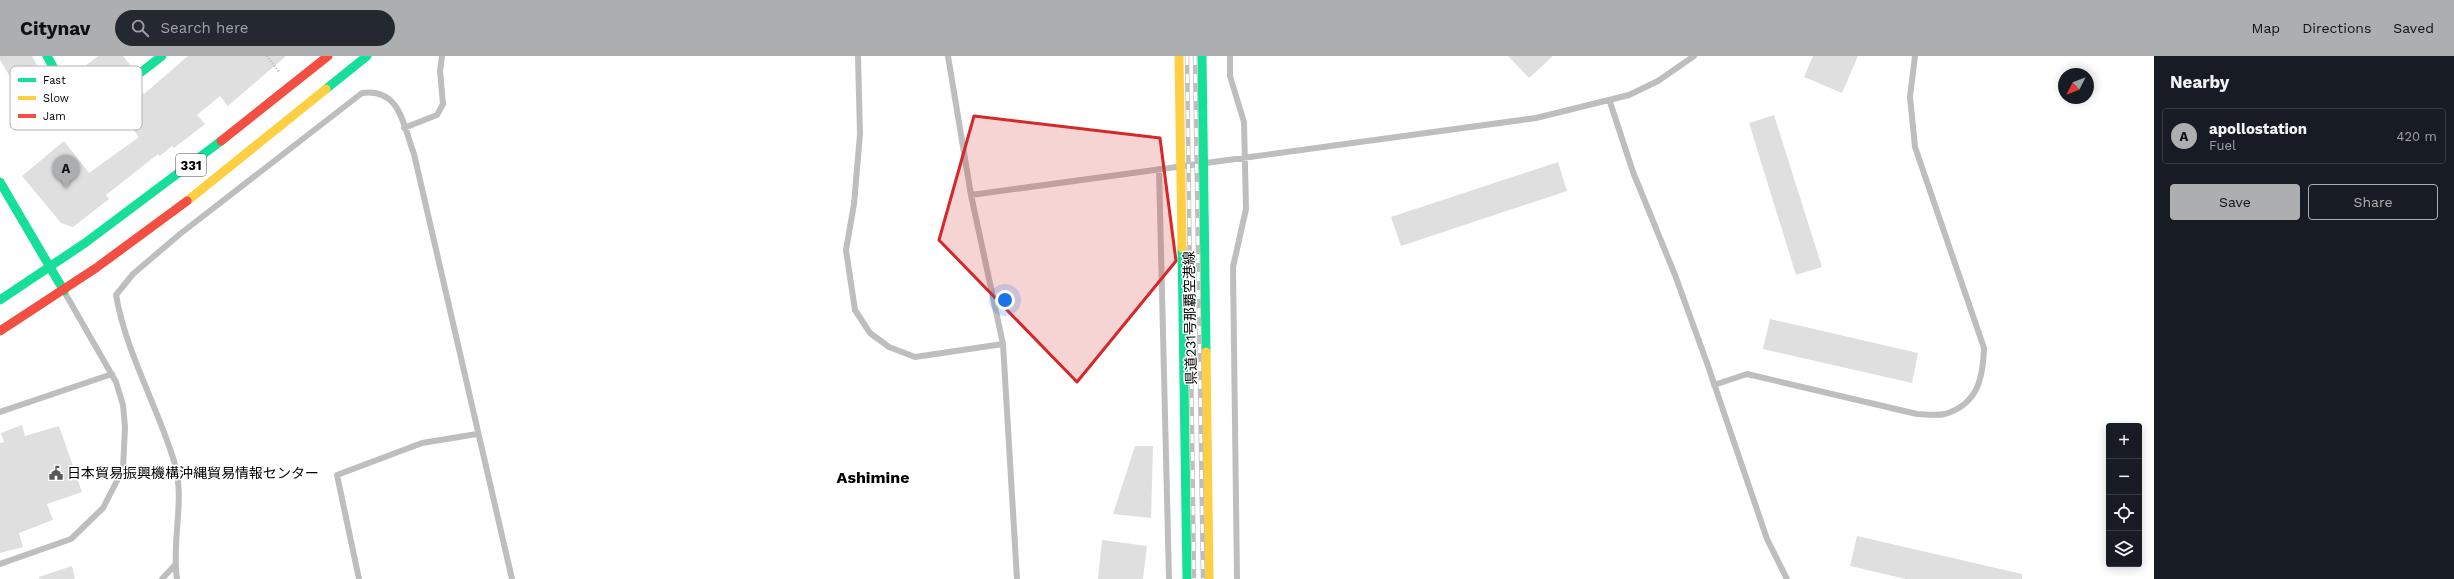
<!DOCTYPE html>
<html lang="en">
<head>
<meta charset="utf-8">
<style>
  :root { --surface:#171b24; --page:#242831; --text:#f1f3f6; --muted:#9ea1a6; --line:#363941; --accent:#adaeaf }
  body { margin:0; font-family:"Work Sans","Noto Sans JP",sans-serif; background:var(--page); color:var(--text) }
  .controls { position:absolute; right:12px; bottom:12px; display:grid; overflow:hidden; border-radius:4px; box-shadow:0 2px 10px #0003 }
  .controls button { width:36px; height:36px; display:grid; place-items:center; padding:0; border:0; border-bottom:1px solid var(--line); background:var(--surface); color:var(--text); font:20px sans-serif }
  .compass { position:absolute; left:2058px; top:12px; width:36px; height:36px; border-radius:50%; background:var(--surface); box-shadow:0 2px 10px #0003; rotate:228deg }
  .you { position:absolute; left:1005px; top:244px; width:14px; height:14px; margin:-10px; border:3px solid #fff; border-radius:50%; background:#1a73e8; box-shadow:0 0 0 6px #1a73e833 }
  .badge { display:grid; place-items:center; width:26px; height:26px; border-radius:50%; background:var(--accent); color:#111; font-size:13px; font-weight:700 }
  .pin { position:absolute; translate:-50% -33px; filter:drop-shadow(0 1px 2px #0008) }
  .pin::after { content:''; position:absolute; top:21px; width:14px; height:12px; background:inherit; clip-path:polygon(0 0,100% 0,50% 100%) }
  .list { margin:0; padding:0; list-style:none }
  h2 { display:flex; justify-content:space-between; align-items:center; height:52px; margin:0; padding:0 16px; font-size:17px }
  h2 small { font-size:13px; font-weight:400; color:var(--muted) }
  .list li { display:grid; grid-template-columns:26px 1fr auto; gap:12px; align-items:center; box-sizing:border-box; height:56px; margin:0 8px 8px; padding:0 8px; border:1px solid var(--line); border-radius:4px }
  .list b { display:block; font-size:15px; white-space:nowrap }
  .list p { margin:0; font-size:13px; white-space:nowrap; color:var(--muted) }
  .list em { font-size:13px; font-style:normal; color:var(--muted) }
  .actions { display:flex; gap:8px; padding:12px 16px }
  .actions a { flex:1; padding:9px 0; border:1px solid var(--accent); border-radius:4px; text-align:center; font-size:14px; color:var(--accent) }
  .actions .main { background:var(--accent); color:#111 }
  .icon { flex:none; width:22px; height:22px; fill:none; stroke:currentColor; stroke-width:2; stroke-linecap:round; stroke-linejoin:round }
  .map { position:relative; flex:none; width:2154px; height:523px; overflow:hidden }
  header { display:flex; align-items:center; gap:24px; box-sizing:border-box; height:56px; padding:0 20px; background:var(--accent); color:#111 }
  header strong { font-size:19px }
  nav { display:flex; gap:22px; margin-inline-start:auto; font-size:14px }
  .search { width:280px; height:36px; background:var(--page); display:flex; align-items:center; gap:10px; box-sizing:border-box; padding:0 14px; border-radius:22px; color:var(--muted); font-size:15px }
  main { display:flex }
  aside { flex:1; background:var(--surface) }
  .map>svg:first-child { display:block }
  .building { fill:#dfdfdf }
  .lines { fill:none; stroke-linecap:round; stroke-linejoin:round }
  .path { stroke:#b9b9b9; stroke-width:2.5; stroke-dasharray:1 2; stroke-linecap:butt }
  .lane { stroke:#bebebe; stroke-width:6 }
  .fast { stroke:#16e098; stroke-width:9 }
  .slow { stroke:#ffcf43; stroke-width:9 }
  .jam { stroke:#f24e42; stroke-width:9 }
  .rail-casing { stroke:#bebebe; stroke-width:4.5 }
  .rail { stroke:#fff; stroke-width:3; stroke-dasharray:9; stroke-linecap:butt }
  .marked { fill:#d62828; fill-opacity:0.2; stroke:#d62828; stroke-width:3; stroke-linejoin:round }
  .labels { text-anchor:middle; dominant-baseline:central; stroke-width:3; stroke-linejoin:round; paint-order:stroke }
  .shield { fill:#fff; stroke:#4c4c4c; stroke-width:1 }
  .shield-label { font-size:13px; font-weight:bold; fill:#000 }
  .street-label { font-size:14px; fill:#000; stroke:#fff }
  .poi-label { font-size:14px; fill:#000; stroke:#fff; text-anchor:start }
  .quarter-label { font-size:16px; font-weight:bold; fill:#000; stroke:#fff }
  .key { fill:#fff; stroke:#b2b2b2; stroke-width:1 }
  .key-label { font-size:11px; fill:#000 }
</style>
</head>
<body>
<header>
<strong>Citynav</strong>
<div class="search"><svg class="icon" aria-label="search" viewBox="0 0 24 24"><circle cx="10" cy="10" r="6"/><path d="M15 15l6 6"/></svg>Search here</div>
<nav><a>Map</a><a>Directions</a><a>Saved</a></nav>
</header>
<main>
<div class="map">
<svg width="2154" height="523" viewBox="0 0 2154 523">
  <rect width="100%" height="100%" fill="#fff"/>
  <path class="building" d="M0,0H32L45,23L19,36L0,4Z
    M98,0H123L131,10L89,44L71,21Z
    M188,0H286L228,50L220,40L197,59L205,68L174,92L172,90L160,100L158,98L106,139L109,143L73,171L61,167L22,120L64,85L89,117L139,81L118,54L143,36L144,38Z
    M1508,0H1553L1529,22Z
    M1813,0H1858L1842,37L1804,21Z
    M1774,59L1822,211L1796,219L1749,67Z
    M1558,106L1567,135L1401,190L1391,161Z
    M1770,263L1918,297L1912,327L1763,293Z
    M22,369L25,380L59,370L82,436L47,448L53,464L19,477L23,491L0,497V387L4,386L1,377Z
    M1135,390H1153L1151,462L1113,458Z
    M1857,480L2022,518V523H1906L1850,510Z
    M1102,484L1147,490L1143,523H1098Z
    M72,510L75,523H39V521Z"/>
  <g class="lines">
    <path class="path" d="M267,0L279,16"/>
    <path class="lane" d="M858,0L860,78L854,148L846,194L855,254L870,277L889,291L915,301L1003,288
      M948,0L971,139L1003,288L1017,523
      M1230,0V20L1244,66L1246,153L1233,211L1237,523
      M1610,46L1633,116L1675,219L1707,307L1767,483L1787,523
      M404,72L437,59L443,48L440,15L442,0
      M1159,113L1169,523
      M971,139L1536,62L1629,39L1658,25L1694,0
      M1714,329L1747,318L1917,358C1925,358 1936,360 1945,358C1978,348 1983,322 1984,292L1915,91L1910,41L1915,0
      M0,356L112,318
      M0,508L71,483L103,452L123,413L125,371L123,349L116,326L65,237
      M162,523L175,509
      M177,523C171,485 186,443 174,405C157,349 126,297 116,239L133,218L180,178L362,37C401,32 403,70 414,98L512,523
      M359,523L337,419L422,387L477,378"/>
    <path class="fast" d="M47,0L82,62L162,0
      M1202,0L1206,296
      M326,33L367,0
      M0,126L64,235
      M1182,192L1187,523
      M0,244L85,187L221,85"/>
    <path class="slow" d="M1179,0L1182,192
      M187,145L326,33
      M1206,296L1209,523"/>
    <path class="jam" d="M221,85L328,0
      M0,275L96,212L187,145"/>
    <defs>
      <path id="rail" d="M1187,0L1194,523
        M1195,0L1203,523"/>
    </defs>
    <use href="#rail" class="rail-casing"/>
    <use href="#rail" class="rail"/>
  </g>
  <path class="marked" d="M974,60L1160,82L1176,205L1077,326L939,184Z"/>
  <defs>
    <symbol id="civic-bare" viewBox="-9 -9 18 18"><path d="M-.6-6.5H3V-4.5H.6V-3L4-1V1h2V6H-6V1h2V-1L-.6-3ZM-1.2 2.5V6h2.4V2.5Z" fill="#595959" stroke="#fff" stroke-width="2.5" paint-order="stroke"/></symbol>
  </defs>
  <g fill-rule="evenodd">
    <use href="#civic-bare" x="46" y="407" width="20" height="20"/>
  </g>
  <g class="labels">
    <rect class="shield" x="176" y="98" width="30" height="22" rx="3"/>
    <g class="shield-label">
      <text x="191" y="109">331</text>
    </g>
    <g class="street-label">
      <text transform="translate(1190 262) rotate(-91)">県道231号那覇空港線</text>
    </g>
    <g class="poi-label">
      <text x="67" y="417">日本貿易振興機構沖縄貿易情報センター</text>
    </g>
    <g class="quarter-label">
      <text x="873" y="421">Ashimine</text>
    </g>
  </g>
  <rect x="10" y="10" width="132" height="64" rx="6" class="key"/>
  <rect x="18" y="22" width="18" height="4" fill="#16e098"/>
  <rect x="18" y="40" width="18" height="4" fill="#ffcf43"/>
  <rect x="18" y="58" width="18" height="4" fill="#f24e42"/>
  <g class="key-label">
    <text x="43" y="28">Fast</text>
    <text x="43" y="46">Slow</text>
    <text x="43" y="64">Jam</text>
  </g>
</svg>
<div class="controls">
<button>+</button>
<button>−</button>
<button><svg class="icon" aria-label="locate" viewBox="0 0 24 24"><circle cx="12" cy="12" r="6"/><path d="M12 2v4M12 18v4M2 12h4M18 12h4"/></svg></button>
<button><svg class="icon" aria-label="layers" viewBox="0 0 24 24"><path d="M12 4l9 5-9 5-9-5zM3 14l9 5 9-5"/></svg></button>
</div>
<svg class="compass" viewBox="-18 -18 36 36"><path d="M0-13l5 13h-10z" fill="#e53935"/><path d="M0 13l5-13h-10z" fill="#9ea1a6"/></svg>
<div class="you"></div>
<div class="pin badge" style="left:66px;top:132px">A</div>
</div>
<aside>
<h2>Nearby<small></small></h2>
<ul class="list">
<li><span class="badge">A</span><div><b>apollostation</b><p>Fuel</p></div><em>420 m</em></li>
</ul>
<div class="actions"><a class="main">Save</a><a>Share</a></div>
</aside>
</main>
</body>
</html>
